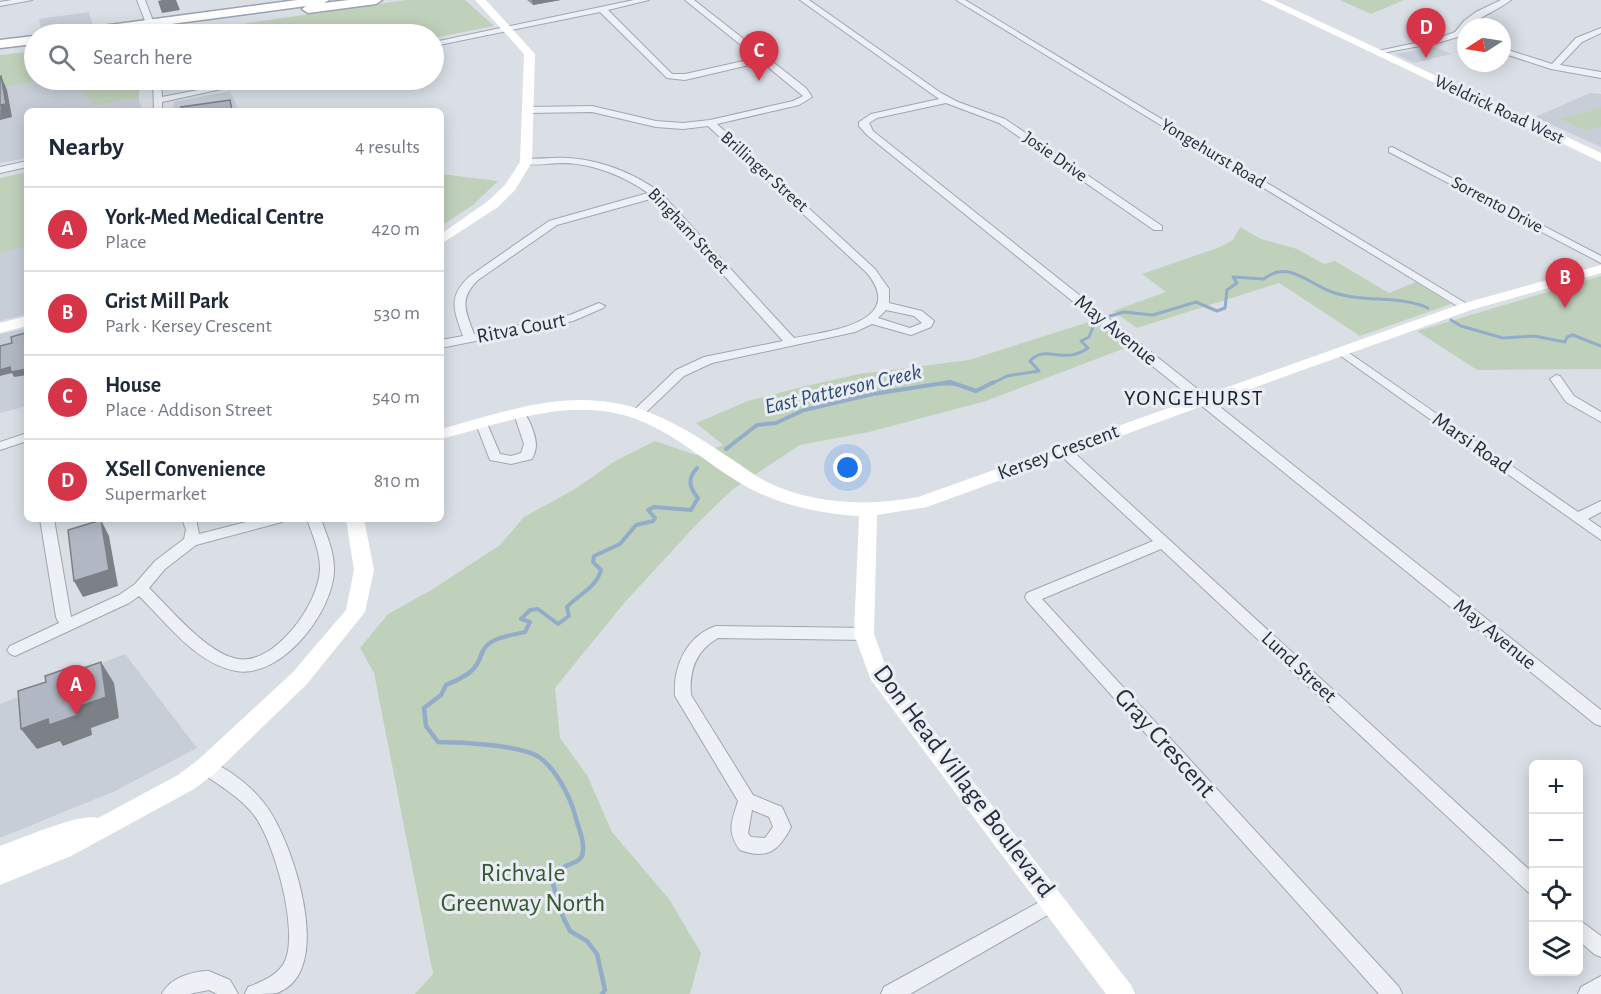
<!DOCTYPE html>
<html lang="en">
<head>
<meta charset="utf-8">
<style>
  :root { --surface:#fff; --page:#f2f2f3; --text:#1f2937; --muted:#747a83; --line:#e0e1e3; --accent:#d63549 }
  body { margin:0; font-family:"Alegreya Sans",sans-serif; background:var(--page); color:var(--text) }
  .controls { position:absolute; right:18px; bottom:18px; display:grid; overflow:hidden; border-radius:9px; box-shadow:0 3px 15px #0003 }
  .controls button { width:54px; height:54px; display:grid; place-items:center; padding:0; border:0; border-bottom:2px solid var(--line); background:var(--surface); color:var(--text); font:30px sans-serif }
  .compass { position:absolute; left:1457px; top:18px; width:54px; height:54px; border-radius:50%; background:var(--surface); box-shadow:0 3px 15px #0003; rotate:258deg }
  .you { position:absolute; left:848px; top:468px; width:21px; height:21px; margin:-15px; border:4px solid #fff; border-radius:50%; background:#1a73e8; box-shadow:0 0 0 9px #1a73e833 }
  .badge { display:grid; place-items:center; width:39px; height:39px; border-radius:50%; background:var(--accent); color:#fff; font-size:20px; font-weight:700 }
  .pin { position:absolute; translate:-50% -50px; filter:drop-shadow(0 2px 3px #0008) }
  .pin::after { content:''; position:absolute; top:32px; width:21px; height:18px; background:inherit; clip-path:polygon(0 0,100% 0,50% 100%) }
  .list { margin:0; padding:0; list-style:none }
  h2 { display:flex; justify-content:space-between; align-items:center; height:78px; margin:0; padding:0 24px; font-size:26px }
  h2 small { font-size:20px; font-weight:400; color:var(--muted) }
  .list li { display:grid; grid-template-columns:39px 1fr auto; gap:18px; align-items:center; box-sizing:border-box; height:84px; padding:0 24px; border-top:2px solid var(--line) }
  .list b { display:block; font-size:22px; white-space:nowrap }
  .list p { margin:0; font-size:20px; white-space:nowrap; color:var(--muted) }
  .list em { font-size:20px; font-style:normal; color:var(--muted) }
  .icon { flex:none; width:33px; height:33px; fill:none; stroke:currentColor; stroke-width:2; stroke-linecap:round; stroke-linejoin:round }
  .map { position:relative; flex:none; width:1601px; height:994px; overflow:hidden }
  .search { position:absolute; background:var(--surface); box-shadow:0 3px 15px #0003; left:24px; top:24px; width:420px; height:66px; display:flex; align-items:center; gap:15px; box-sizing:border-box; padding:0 21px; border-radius:33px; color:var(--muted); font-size:22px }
  .panel { position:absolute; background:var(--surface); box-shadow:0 3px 15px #0003; left:24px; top:108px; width:420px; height:414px; border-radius:9px }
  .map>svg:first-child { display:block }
  .built { fill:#c8ced8 }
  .green { fill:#c0d1bb }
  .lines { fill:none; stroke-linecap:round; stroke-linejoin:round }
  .stream-far2 { stroke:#92acca; stroke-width:3 }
  .stream-far1 { stroke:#92acca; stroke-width:4 }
  .stream { stroke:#92acca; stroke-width:4.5 }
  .street-casing { stroke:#a0a6b0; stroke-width:2 }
  .primary-casing { stroke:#99a3b3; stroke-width:3 }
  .street { fill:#edf0f5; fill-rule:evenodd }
  .secondary { fill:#fff; fill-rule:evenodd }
  .primary { fill:#fff; fill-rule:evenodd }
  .wall { fill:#989ea8 }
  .shaded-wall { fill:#7c8188 }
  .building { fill:#b1b8c3; stroke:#7c8188; stroke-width:1.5 }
  .labels { text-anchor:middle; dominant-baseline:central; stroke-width:6; stroke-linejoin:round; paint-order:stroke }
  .far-street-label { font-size:18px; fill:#242c3d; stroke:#eaeef4 }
  .street-label { font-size:21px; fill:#242c3d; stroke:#eaeef4 }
  .water-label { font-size:22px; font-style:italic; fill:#2c4a73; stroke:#eaeef4 }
  .neighbourhood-label { font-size:22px; letter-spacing:1.5px; fill:#171e2d; stroke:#eaeef4 }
  .near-street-label { font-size:26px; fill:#242c3d; stroke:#eaeef4 }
  .near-park-label { font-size:26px; fill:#375930; stroke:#eaeef4 }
</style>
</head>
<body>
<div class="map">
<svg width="1601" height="994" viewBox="0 0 1601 994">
  <rect width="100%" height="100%" fill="#dadfe6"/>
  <path class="built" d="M89,12L94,29L42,34L39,19Z
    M1435,47L1451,54L1414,63L1395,54Z
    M45,80H69L79,87L95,106L139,98L142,111H27V158L0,163V88Z
    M230,91L239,111H174L173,102Z
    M1590,93L1601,94V147L1535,117Z
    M27,246V314L0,321V253Z
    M27,328V406L0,413V334Z
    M125,654L197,748L115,791L0,838V704Z"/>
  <path class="green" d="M406,0H465L494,26L434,38V34H174Z
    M1340,0H1404L1371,14Z
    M34,51V80H45L0,88V55Z
    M69,80H139V98L95,106L79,88H74Z
    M1601,107V127L1586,131L1560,119Z
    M27,172V246L0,253V178Z
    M441,174L498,181L473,205L441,226Z
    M1240,227L1261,239L1297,249L1324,264L1335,261L1389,293L1416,282L1451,304L1360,336L1279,283L1137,328L1113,311L1166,292L1142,274L1220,247L1233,240Z
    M1601,276V369L1477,370L1417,331Z
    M1095,320L1128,347L986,401L869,432L800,445L733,489L697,524L625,602L555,688L560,738L587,775L612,832L669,899L701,953L690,994H415L433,974L374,673L360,648L388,614L433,589L500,545L524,517L575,489L615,461L655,441L696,455L723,445L696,423L748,401L802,387L859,374L969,360Z"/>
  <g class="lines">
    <path class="stream-far2" d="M1110,316L1124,312L1153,315L1196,302L1217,311L1225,308L1227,290L1237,283L1233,277L1264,279C1287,259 1309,284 1332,292C1363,303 1401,295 1428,308
      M1451,320L1461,326L1503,338L1534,336L1565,342L1567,337L1573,335L1601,346
      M940,384H956
      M991,384L1007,376L1039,371L1030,361C1046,343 1063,366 1088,348L1081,341L1089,337L1093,327L1098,323"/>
    <path class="stream-far1" d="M950,382L976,391L994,382
      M726,449L757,425L776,423L804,410L873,394L950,382
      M482,654C486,637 511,636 525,632L530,622L521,619L530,610L538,609L558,624L569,616L567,607C579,594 596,588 601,570L593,562L594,556L620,544L636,525L653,521L655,518L648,510L654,507L691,510L698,498C689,487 687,479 697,468"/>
    <path class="stream" d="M482,652C477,672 464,677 446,685L441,695L424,708L426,726L438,742C461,742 520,745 539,757C555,768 570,796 575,815C578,827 586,843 582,856C578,864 568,863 563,868C559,873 556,879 553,884L563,917L570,931L587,941L597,954L605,990L602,994"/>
    <defs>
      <path id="street" d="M12,0H32L0,6V2Z
        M137,0H145L158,34H150Z
        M634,0H649L608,10L672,74H685L757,58L685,0H694L806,88L812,97L799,105L717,124L875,269L889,289V303L922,311L934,321L931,327L911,335L872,324L855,332L712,363L684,376L641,417H633L631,414L633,411L676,370L704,357L783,341L654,198L557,225L478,280C458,299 466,312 474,334L570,315L599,303L605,306L603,308L573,321L441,348V340L463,336C454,310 447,297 470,276L549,221L648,193C624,176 594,164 565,163C551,163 536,166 523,164V160L526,159C540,159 554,157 568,158C601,160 633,173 660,192L794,338C826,332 908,323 867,273L708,126L683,129L656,127L592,112L528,113L524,110L528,107L592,106L656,121L683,123L710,120L793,101L803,96L762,62L685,80L667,78L600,12L434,46V42ZM886,310L914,316L922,323L910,328L878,318Z
        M800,0H809L941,93L958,102L1005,119L1162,226V230H1154L999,123L946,103L877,118L869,123L873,131L1601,710V726L1595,724L867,135L859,126V122L871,114L939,99Z
        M956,0H965L1472,307L1466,310L1462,309Z
        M1501,0H1511C1491,15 1478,15 1461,36L1441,42L1377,54L1373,52L1439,38L1455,32L1464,21L1476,12Z
        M1601,28V33L1582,42L1560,65L1601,72V78L1551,69L1502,53V48L1552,64L1576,38Z
        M153,80H161L162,97L249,80H263L162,102V111H154Z
        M1392,147L1601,256V263L1389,152V148Z
        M27,161V167L0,173V167Z
        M1342,348L1578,512L1601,501V512L1588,519L1601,528V540L1338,354L1336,352Z
        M1556,375L1560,376L1574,396L1601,412V422L1566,402L1550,379Z
        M520,410C528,413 536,436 536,445C536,449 534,455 532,459L511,464L490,460L476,424L478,421H486L500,454L511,456L521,453L524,444L514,414Z
        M27,433V441L0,450V442Z
        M1063,446L1068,447L1534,874V894L1528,892L1161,549L1042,599L1399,987L1402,994H1379L1027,601L1025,597L1027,593L1153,541L1058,453L1057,450Z
        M40,519H54L71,617L119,595L135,584L155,561L184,539L186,530L182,519H196L199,534L258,519H284L282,522L196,545L165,569L149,588C171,609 207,654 238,659C276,665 320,602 320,568C320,551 312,534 307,519H321C326,534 334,551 334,568C335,610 282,679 236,671C196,664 166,622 139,596L129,603L15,656L10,654L7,650L10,646L59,623L56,617Z
        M716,626L864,628L869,630L872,634L869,638L864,640L718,638C696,651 689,670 691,695L753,795L782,807L791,827C779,851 767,860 740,850C726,831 732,821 738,801L675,696C673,667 686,636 716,626ZM752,810L769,817L773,827L765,838L751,837L748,833Z
        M206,760C227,767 254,788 267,807C292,841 337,972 277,993C268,994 255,994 245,994L248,987C261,982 279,975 285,961C299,930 274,841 254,815C240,797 219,785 200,772L198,767L200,762Z
        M1054,894L1060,896L1063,902L1060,908L910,994H881L884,987Z
        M1578,919L1601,936V957L1594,954L1578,940Z
        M209,971L230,980L238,994H217L209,990L189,994H162C169,978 193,971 209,971Z
        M1601,976V994H1578L1581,987Z"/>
      <path id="primary" d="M297,0H329L324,3L349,0H382L376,4L308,13L302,9L306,6L96,34H66L72,30Z
        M34,36V44L0,48V40Z"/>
    </defs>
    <use href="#street" class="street-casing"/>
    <use href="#primary" class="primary-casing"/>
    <use href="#street" class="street"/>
    <path class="secondary" d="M475,0H486L535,54L532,162L515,190L498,207L441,244V234L488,201L505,185L520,162L524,54Z
      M1261,0H1274L1601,153V162Z
      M1601,265V273L1471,310L1208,404L927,507L877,515L874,634L887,670L1131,985L1135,994H1106L871,680L854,634L859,516C825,514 788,507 757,492C709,469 672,425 615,413C556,401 497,425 441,439V429C498,414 555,392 615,403C658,410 697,436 733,460C745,468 758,478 771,484C818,505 869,506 918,497L1461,304Z
      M27,316V326L0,333V323Z
      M346,519H364L374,570L365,612L307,684L214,774L194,789L71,856L0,885V846C20,839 81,812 98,818L178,775L198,760L293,672L346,610L354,570Z"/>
    <use href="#primary" class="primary"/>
  </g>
  <path class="wall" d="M527,0H561L533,5Z"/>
  <path class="shaded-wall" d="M162,0H176L180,10L162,13L158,1Z
    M532,0H561L533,5Z
    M1,76L7,90L12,117L0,120Z
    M10,367L27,369V375L14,377L12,373L0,376V370Z
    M101,520L109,536L118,586L83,597L74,581Z
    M101,662L114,683L119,718L91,728L92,735L63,746L60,741L37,749L21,729L48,719L78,707Z"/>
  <path class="building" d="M1,76L6,104L0,105V77Z
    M230,100L232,111H181V107Z
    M27,329V369L11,372L10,367L0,370V346L12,343L11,337L25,333Z
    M101,520L109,570L74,581L68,530Z
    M101,662L106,697L78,707V715L49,725L48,719L21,729L18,691L46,682L45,676L71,667L72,672Z"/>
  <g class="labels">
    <g class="far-street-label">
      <text transform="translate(1499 110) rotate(25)">Weldrick Road West</text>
      <text transform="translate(1213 154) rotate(31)">Yongehurst Road</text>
      <text transform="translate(1055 157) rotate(35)">Josie Drive</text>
      <text transform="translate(764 172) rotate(42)">Brillinger Street</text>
      <text transform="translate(1497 205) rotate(28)">Sorrento Drive</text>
      <text transform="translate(688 231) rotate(47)">Bingham Street</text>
    </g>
    <g class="street-label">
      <text transform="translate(521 328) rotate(-11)">Ritva Court</text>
      <text transform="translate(1116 330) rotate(39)">May Avenue</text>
      <text transform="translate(1472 443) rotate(35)">Marsi Road</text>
      <text transform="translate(1058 452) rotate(-20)">Kersey Crescent</text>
      <text transform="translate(1495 634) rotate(39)">May Avenue</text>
      <text transform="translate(1299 667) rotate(43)">Lund Street</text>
    </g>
    <g class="water-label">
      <text transform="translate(843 389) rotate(-13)">East Patterson Creek</text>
    </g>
    <g class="neighbourhood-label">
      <text x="1194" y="398">YONGEHURST</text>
    </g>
    <g class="near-street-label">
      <text transform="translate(1165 743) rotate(48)">Gray Crescent</text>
      <text transform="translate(964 781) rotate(53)">Don Head Village Boulevard</text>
    </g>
    <g class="near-park-label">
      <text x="523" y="873">Richvale<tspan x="523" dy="30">Greenway North</tspan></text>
    </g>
  </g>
</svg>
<div class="controls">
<button>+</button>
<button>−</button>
<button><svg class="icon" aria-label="locate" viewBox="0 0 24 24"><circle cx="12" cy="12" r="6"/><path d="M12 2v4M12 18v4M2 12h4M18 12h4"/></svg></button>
<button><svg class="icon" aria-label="layers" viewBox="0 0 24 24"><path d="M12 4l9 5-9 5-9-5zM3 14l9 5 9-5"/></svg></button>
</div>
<svg class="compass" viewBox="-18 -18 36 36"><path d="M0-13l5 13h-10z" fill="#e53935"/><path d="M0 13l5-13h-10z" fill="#747a83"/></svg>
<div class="you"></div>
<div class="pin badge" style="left:76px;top:715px">A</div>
<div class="pin badge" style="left:1565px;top:308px">B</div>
<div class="pin badge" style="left:759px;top:81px">C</div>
<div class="pin badge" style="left:1426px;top:58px">D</div>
<div class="search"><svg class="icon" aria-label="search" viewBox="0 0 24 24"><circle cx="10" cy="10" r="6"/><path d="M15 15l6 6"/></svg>Search here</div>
<section class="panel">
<h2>Nearby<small>4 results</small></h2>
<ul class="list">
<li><span class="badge">A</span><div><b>York-Med Medical Centre</b><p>Place</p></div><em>420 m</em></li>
<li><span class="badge">B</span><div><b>Grist Mill Park</b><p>Park · Kersey Crescent</p></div><em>530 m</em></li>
<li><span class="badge">C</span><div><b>House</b><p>Place · Addison Street</p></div><em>540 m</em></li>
<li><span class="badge">D</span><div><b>XSell Convenience</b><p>Supermarket</p></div><em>810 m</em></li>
</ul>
</section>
</div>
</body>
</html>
